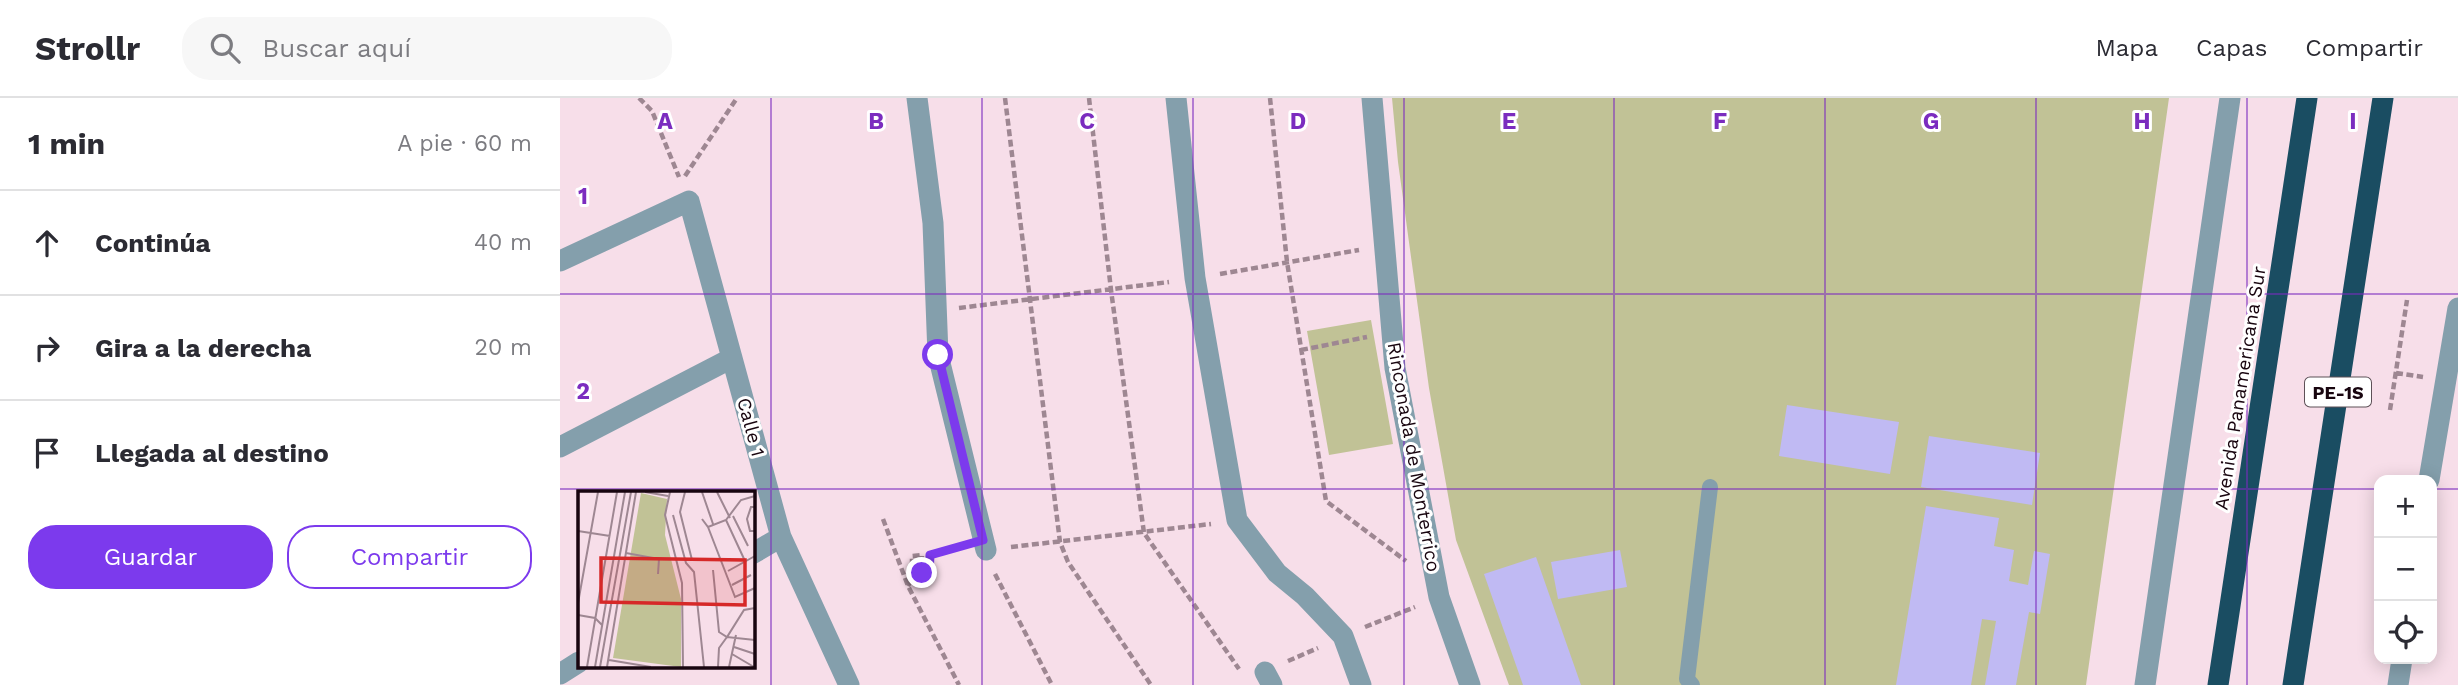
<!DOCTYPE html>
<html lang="es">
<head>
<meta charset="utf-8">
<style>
  :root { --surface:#fff; --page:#f7f7f7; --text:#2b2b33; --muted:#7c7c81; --line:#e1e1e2; --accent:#7c3aed }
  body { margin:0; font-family:"Work Sans",sans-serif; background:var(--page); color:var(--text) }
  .controls { position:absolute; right:21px; bottom:21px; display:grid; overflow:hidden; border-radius:14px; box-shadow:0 4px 18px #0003 }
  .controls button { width:63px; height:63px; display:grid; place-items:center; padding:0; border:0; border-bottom:2px solid var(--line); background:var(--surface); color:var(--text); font:35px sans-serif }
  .stop { position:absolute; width:21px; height:21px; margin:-16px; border:5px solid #7c3aed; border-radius:50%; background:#fff }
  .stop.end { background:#7c3aed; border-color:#fff; box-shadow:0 2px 7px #0008 }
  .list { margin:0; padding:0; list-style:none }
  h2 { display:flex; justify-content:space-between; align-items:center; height:91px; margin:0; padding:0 28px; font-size:30px }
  h2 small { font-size:23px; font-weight:400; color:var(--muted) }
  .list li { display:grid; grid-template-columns:46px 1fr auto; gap:21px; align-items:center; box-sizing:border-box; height:105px; padding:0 28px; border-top:2px solid var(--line) }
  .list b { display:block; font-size:26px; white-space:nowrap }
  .list em { font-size:23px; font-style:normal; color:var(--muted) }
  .actions { display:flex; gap:14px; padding:21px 28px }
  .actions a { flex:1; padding:16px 0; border:2px solid var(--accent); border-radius:28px; text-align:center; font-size:24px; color:var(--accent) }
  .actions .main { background:var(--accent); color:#fff }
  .icon { flex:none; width:38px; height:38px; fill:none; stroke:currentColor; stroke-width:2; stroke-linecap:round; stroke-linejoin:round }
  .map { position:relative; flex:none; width:1898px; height:587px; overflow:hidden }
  header { display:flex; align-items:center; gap:42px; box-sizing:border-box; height:98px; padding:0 35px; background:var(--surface); border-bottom:2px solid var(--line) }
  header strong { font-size:33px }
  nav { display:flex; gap:38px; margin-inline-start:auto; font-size:24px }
  .search { width:490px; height:63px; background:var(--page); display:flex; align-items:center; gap:18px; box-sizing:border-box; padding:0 24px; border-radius:28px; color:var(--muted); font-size:26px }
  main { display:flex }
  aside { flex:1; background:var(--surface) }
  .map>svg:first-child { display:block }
  .green { fill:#c1c296 }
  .building { fill:#c0baf3 }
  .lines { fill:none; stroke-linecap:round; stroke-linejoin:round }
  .path { stroke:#9e8792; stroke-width:4.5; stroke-dasharray:7 3.5; stroke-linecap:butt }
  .service { stroke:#849fac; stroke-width:16 }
  .minor { stroke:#849fac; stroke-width:21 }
  .tertiary { stroke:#849fac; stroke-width:21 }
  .motorway { stroke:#1a4d62; stroke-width:21 }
  .route { stroke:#7c3aed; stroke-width:9 }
  .grid { fill:none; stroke:#7b2cbf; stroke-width:2; stroke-opacity:0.55 }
  .labels { text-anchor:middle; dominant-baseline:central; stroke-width:6; stroke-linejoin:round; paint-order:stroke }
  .shield { fill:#fff; stroke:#5d5057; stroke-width:2 }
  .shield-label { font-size:18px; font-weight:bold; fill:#18050f }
  .street-label { font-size:19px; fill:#18050f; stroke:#fff }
  .inset-road { fill:none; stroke:#9e8792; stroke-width:2 }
  .view { fill:#d62828; fill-opacity:0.15; stroke:#d62828; stroke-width:3.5 }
  .inset-edge { fill:none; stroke:#18050f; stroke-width:3.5 }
  .grid-label { font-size:23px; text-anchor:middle; font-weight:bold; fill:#7b2cbf; stroke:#fff; stroke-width:6; stroke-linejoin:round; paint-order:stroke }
</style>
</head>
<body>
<header>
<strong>Strollr</strong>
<div class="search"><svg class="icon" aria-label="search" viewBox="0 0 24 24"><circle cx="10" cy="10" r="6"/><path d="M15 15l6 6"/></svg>Buscar aquí</div>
<nav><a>Mapa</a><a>Capas</a><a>Compartir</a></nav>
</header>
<main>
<aside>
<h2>1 min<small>A pie · 60 m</small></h2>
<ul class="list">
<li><svg class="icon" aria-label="ahead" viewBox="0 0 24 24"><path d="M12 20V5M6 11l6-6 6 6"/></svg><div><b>Continúa</b></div><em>40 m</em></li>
<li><svg class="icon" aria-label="right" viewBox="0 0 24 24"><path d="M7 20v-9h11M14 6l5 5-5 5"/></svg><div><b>Gira a la derecha</b></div><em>20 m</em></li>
<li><svg class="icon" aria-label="arrive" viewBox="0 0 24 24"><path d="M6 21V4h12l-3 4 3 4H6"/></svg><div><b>Llegada al destino</b></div></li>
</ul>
<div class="actions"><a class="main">Guardar</a><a>Compartir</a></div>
</aside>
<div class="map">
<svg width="1898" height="587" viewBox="0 0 1898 587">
  <rect width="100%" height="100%" fill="#f7dee9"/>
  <path class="green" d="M832,0H1609L1526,587H949L896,442L869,290L838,64Z
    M811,222L833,346L769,357L747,233Z"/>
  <path class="building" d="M1227,307L1339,324L1330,376L1219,358Z
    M1369,338L1480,355L1472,407L1361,389Z
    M1366,408L1439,420L1434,448L1454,452L1449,483L1468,487L1474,453L1490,456L1480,516L1469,514L1456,587H1425L1436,523L1422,521L1411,587H1336Z
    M1060,452L1067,489L998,501L991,464Z
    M976,459L1021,587H963L924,476Z"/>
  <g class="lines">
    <path class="path" d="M79,0L92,13L119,79
      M445,0L500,444L508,464L591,587
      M529,0L551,192L584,435L679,571
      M710,0L727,164L766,403L846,463
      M125,78L177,0
      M660,176L799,152
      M399,210L609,184
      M741,252L807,239
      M1836,275L1863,279
      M1830,312L1847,202
      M323,421L348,488L399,587
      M451,449L651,426
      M435,476L492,587
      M348,488L352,479V458L362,457V475H369L370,457L399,449
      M805,529L855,509
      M728,563L758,550"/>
    <path class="service" d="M1132,587L1127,581L1150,389"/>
    <path class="minor" d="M357,0L373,125L378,257L426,452
      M616,0L635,180L677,422L717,475L745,498L783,538L801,587
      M812,0L835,270L879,499L910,587
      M0,163L129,103L221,439L289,587
      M0,349L172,260
      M192,456L221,439
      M705,574L712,587
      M0,576L19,564"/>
    <path class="tertiary" d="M1869,382L1898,210
      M1585,587L1670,0
      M1838,587L1842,561"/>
    <path class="motorway" d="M1658,587L1747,0
      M1733,587L1823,0"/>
  </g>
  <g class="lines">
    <path class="route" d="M362,475H369L370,457L423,442L378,257"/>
  </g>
  <path class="grid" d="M211,0V587M422,0V587M633,0V587M844,0V587M1054,0V587M1265,0V587M1476,0V587M1687,0V587M0,196H1898M0,391H1819M1872,391H1898"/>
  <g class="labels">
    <rect class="shield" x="1745" y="279.5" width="66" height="29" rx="5"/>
    <g class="shield-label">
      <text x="1778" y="294">PE-1S</text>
    </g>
    <g class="street-label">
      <text transform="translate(1680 290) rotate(-81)">Avenida Panamericana Sur</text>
      <text transform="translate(191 329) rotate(75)">Calle 1</text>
      <text transform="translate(854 359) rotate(80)">Rinconada de Monterrico</text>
    </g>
  </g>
  <g transform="translate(18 393)">
    <rect width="177" height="177" fill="#f7dee9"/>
    <path d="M63,2L89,8L87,44L103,108V176L35,167Z" fill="#c1c296"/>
    <path class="inset-road" d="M67,1L90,5M92,1L87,24L104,92L105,176M107,1L102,21L114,69M124,1L135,33M139,1L152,27M177,16H173L169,28L172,40H177M95,24L108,72L116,81L126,176M155,25L170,55M124,28L130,36L148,29L163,9L177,5M148,29L167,70M130,36L157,106L177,97M0,40L32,45M48,62L81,68L80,83M135,79L141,141L149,146L166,119L177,117M150,80L177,65M154,94L173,84M0,112L20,1M0,124L17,127L24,134M156,156L177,163M154,163L176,176M31,169L73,176M9,176L39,1M17,176L47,1M22,176L53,1M29,176L58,1M140,176L141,157L149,146L177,149M151,176L158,144"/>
    <path class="view" d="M23,67L167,69V114L23,111Z"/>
    <rect width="177" height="177" class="inset-edge"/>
  </g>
  <g class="grid-label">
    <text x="105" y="31">A</text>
    <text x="316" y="31">B</text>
    <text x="527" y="31">C</text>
    <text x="738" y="31">D</text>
    <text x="949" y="31">E</text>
    <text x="1160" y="31">F</text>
    <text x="1371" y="31">G</text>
    <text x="1582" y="31">H</text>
    <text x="1793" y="31">I</text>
    <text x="23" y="106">1</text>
    <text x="23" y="301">2</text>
  </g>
</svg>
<div class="controls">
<button>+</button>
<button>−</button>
<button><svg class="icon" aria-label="locate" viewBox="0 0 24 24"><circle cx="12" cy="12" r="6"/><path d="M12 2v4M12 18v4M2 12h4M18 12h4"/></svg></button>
</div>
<div class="stop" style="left:378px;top:257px"></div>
<div class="stop end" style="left:362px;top:475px"></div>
</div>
</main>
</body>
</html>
